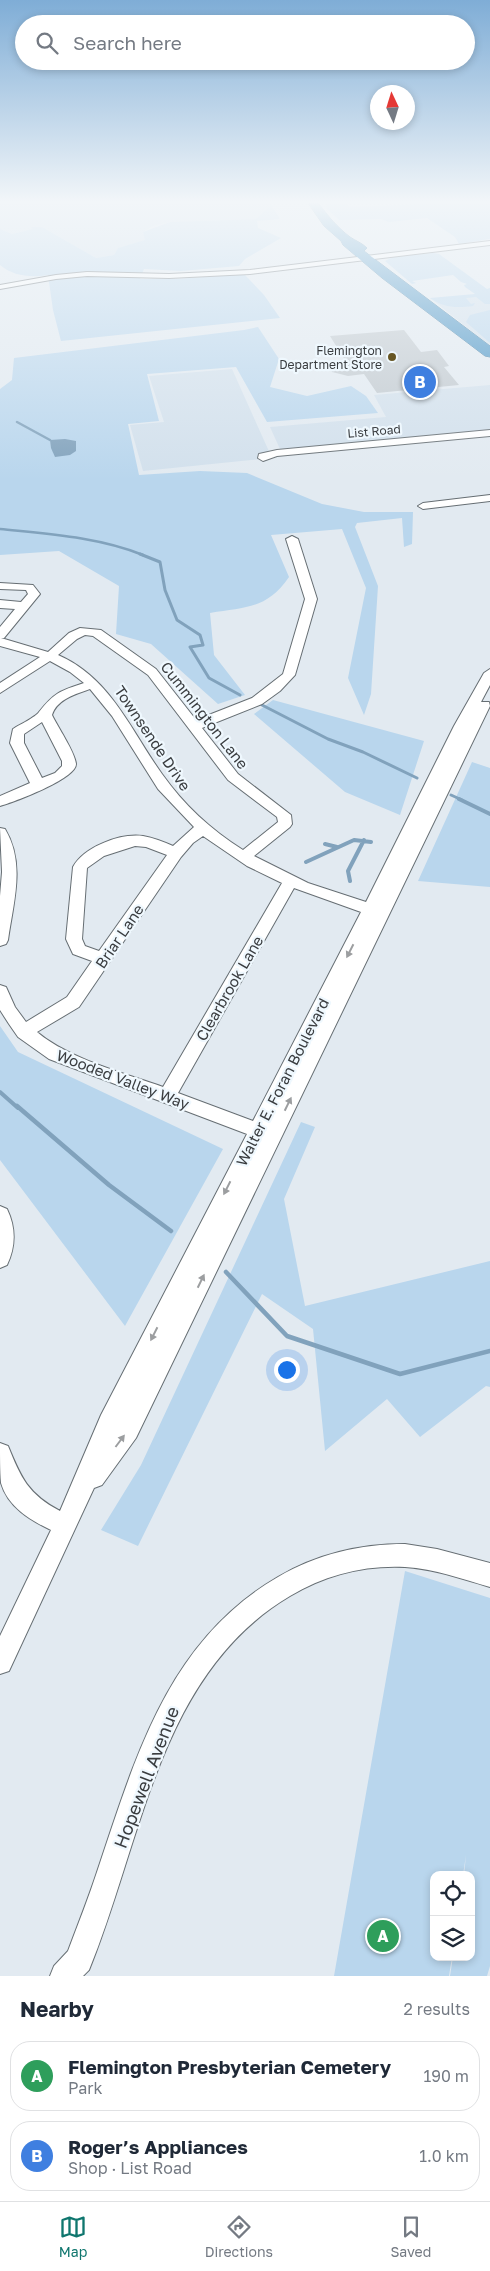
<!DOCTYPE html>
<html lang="en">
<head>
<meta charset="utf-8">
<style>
  :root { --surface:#fff; --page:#f6f6f7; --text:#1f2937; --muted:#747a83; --line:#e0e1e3; --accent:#0f766e }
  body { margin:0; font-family:"Golos Text",sans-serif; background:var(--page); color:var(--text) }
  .controls { position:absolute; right:15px; bottom:15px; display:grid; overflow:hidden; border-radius:10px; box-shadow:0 2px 8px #0003 }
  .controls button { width:45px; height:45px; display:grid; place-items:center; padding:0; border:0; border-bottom:1px solid var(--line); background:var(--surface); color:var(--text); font:25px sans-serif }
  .compass { position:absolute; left:370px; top:85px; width:45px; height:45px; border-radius:50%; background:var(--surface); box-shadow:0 2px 8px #0003; rotate:356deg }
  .you { position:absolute; left:286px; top:1369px; width:18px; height:18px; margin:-12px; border:4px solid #fff; border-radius:50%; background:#1a73e8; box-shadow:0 0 0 8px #1a73e833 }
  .badge { display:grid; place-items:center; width:32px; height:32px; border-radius:50%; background:var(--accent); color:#fff; font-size:16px; font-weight:700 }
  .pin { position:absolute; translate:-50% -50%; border:2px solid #fff; box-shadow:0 1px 5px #0006 }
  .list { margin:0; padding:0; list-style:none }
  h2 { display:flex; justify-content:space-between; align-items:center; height:65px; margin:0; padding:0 20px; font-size:21px }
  h2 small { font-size:16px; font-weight:400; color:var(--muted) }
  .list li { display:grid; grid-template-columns:32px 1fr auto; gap:15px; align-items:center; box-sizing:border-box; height:70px; margin:0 10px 10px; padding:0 10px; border:1px solid var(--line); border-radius:20px }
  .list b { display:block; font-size:19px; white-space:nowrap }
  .list p { margin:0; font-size:16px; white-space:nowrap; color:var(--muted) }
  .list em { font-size:16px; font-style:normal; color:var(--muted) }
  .icon { flex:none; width:28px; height:28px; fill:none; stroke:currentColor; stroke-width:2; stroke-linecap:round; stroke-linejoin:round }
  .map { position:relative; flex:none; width:490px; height:1976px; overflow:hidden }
  .search { position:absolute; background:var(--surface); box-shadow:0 2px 8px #0003; left:15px; right:15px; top:15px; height:55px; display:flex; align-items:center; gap:12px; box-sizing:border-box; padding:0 18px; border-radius:28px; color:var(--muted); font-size:19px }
  .sheet { height:225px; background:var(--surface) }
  nav { display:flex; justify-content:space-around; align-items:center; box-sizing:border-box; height:70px; border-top:1px solid var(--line); background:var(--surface); font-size:14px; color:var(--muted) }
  nav a { display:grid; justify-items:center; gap:2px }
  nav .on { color:var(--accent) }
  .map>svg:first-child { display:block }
  .built { fill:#d2e0ec }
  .green { fill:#b9d6ed }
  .water { fill:#81a2bc }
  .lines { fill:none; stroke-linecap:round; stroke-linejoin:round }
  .stream-far3 { stroke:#81a2bc; stroke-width:2.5 }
  .stream-far2 { stroke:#81a2bc; stroke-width:3 }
  .stream-far1 { stroke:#81a2bc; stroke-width:4 }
  .stream { stroke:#81a2bc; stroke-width:4.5 }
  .building { fill:#c0c8ce }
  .minor-casing { stroke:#666e73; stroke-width:2 }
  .highway-casing { stroke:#3d7294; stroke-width:1 }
  .minor { fill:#fff; fill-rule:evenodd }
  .highway { fill:#3f8ec2; fill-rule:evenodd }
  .oneway { fill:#9c9ea0 }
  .poi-dot { fill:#675624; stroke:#eff8fe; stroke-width:2 }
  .labels { text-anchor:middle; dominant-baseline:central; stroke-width:4.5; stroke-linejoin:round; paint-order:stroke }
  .far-poi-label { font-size:12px; fill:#3a3d40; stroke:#eff8fe; text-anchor:end }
  .far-street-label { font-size:12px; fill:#3a3d40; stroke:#eff8fe }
  .street-label { font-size:15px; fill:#3a3d40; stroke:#eff8fe }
  .near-street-label { font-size:18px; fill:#3a3d40; stroke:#eff8fe }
</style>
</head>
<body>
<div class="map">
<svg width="490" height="1976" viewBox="0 0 490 1976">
  <rect width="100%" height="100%" fill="#e2eaf1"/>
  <path class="built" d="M0,204H270L271,205L256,219L170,222L153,226L143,232L146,240L118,248L114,255L96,258L42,227L12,234L0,229Z
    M490,293V346L430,298L437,299Z
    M232,369L272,458L143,471L130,425L164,422L149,376Z
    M490,385V431L280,449L270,427L386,417L374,395Z"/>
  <path class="green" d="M327,204H347L349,207L430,204H490V239L459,244L455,237L427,218L389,222L381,219L339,220L326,208Z
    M271,205L280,219L257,221L258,228L281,238L245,259L239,266L181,271L144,269L140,279H176L244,274L264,295L280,318L61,341L53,310L48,275C31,278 13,276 0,265V229L12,234L33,229L31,227H42L96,258L114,255L118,248L145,240L143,232L170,222L256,219Z
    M433,253L439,254L487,289L490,288V304H485L476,297L466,298L471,304L475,303L473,306C456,308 444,308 430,298L475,294L465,287L464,285L467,284L461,282L453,275L412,281L416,283L412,284L385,261L393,257Z
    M490,310V343L466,322L470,315Z
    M258,327L279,359L270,387L307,396L351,386L366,396L378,413L267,422L236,367L147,374L159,421L128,424L139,475L200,471L247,473L322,504L364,512H413L412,544L404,547L402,518L357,523L355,527L378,586L371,694L364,715L348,678L366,588L342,529L271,535L289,577C267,609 246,607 210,613L214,655L245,695L218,704L151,644L116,634L119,586L59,551L0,555V389L12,380L14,358L244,330Z
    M273,700L424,741L400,815L345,792L254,714Z
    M472,762L490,768V887L418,881Z
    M0,1026L18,1052L223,1149L125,1326L0,1160Z
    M301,1122L315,1127L284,1199L305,1306L490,1261V1387L486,1386L420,1437L387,1399L325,1451L313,1329L262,1294L138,1546L101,1530L141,1465Z
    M405,1571L490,1598V1966L487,1976H450L453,1957H471V1875H464L466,1855L463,1875H434V1957H452L449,1976H334Z"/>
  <path class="water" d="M65,439L76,441V451L70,455L55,457L51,448L50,440Z"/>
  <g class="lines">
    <path class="stream-far3" d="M17,422L50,440
      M0,529C48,534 98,537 143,555"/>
    <path class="stream-far2" d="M140,554L160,562L165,590L177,620L200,635L203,645L190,647L209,678L240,695
      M262,705L328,739L363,752L417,778
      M451,795L462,800"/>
    <path class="stream-far1" d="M459,799L490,814
      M325,844L337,847
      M306,862L354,840L371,842
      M350,881L348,871L364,840
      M0,1092L18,1108"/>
    <path class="stream" d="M17,1106L109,1185L171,1231
      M226,1272L287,1336L400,1374L490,1351"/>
  </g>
  <path class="building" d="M404,330L421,352L437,350L449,366L444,367L459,385L377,393L364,374L348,376L332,372L327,364L346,362L330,336Z"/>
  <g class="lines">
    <defs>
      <path id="minor" d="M490,241V245L250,274L169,278L87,276L56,279L0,289V285L56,275L87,272L169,274L250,270Z
        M490,430V436L277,456L263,461L258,458L259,454L277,450Z
        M490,495V501L423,509L418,506L423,503Z
        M292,536L298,539L317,599L295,675L280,691L262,704L202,728L238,774L291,815L292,824L290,827L254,856L308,883L366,902L454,726L484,673L490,669V685L481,702H489L490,706L136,1438L102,1485L94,1488L9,1671L0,1674V1636L51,1530C30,1520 8,1507 1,1483C0,1471 0,1455 0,1443L8,1446C21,1478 28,1494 60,1511L101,1415L247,1134L49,1059L18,1037L9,1024L0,1010V985L6,987L15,1007L26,1022L67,997L92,961L73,954L66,939L73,867C84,847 120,833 143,836C154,838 164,842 173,846L194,827L158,789L112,716L90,689C76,694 57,699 52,715C57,726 75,752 76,764C76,779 14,802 0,806V796L30,783L10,743L13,729C19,725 36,717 39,712C55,692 60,691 84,683L70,672L50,661L0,693V683L40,657L0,646V627L15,609L0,608V600L21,602L28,594L26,590L0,589V583L33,585L40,594L4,638H1L48,652L69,633L80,628L101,630L156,669L196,720L252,698L283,674L305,599L286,539ZM85,635L93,636L148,675L228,780L277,817L278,822L243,850C211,830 184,805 162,774C131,731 111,678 58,655L77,639ZM42,722L62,761V766L55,773L42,778L24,743V734ZM203,836L247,866L282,883L163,1087C124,1073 69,1059 37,1032L79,1007L181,857L193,843ZM135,846L146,847L167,855L99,951L85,946L82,939L87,868L104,856ZM294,888L361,912L253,1121L178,1093Z
        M0,828L5,829C26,864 13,903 8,940L6,944L0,946V896L2,872Z
        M0,1206L7,1209C16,1228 16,1246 7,1265L0,1268Z
        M405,1544L437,1549L490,1563V1587C462,1579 435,1569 405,1567C364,1565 325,1575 290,1596C159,1673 142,1841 89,1970L83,1976H50L54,1966L68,1951C78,1924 89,1897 98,1869C136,1756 168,1641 278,1577C317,1554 360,1544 405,1544Z"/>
      <path id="highway" d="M309,204H319C328,216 337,227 350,237C356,241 362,243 367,248L364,251L490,346V357L485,356L382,278L343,245L341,241L324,226Z"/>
    </defs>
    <use href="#minor" class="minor-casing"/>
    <use href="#highway" class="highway-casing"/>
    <use href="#minor" class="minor"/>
    <use href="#highway" class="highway"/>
  </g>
  <defs><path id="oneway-solid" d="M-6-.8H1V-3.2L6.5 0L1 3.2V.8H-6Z" transform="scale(1.25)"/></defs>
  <g class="oneway">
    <use href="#oneway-solid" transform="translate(350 951) rotate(117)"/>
    <use href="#oneway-solid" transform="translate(288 1104) rotate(-64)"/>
    <use href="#oneway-solid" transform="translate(227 1188) rotate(117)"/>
    <use href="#oneway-solid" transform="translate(201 1281) rotate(-64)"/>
    <use href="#oneway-solid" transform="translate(154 1334) rotate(117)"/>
    <use href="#oneway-solid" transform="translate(120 1441) rotate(-53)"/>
  </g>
  <linearGradient id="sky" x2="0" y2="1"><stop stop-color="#7fadd6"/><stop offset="0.42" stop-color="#f2f6f9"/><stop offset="1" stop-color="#f2f6f9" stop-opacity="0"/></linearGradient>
  <rect width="490" height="480" fill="url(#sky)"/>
  <circle class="poi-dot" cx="392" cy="357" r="5"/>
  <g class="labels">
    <g class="far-poi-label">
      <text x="382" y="350">Flemington<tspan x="382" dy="14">Department Store</tspan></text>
    </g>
    <g class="far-street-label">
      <text transform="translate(374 431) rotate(-5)">List Road</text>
    </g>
    <g class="street-label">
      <text transform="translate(205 715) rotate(52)">Cummington Lane</text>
      <text transform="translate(153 738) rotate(56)">Townsende Drive</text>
      <text transform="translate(119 936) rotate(-56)">Briar Lane</text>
      <text transform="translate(229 988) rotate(-60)">Clearbrook Lane</text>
      <text transform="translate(123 1079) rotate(21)">Wooded Valley Way</text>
      <text transform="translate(282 1082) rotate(-63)">Walter E. Foran Boulevard</text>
    </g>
    <g class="near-street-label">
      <text transform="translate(146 1777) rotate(-69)">Hopewell Avenue</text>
    </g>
  </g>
</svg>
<div class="controls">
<button><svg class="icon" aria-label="locate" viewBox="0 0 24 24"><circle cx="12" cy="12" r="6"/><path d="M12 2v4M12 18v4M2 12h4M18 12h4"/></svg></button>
<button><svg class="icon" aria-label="layers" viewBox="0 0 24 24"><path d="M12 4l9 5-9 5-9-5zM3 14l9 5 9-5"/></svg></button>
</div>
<svg class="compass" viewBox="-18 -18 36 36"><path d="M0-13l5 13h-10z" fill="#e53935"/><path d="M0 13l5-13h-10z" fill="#747a83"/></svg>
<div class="you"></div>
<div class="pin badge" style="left:383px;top:1936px;background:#2e9e5b">A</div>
<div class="pin badge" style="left:420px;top:382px;background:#3f7fe0">B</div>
<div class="search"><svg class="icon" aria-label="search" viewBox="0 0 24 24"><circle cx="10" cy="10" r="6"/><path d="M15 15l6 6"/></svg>Search here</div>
</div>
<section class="sheet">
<h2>Nearby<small>2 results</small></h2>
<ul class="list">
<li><span class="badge" style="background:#2e9e5b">A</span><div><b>Flemington Presbyterian Cemetery</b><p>Park</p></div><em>190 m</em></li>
<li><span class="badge" style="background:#3f7fe0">B</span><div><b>Roger’s Appliances</b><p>Shop · List Road</p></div><em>1.0 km</em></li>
</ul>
</section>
<nav>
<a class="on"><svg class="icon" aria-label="map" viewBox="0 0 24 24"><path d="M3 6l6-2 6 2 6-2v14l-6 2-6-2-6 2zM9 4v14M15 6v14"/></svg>Map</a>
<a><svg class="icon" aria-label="directions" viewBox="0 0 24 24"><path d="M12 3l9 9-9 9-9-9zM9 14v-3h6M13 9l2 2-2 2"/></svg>Directions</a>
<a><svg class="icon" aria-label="saved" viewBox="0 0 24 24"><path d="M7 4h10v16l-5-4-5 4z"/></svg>Saved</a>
</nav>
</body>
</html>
